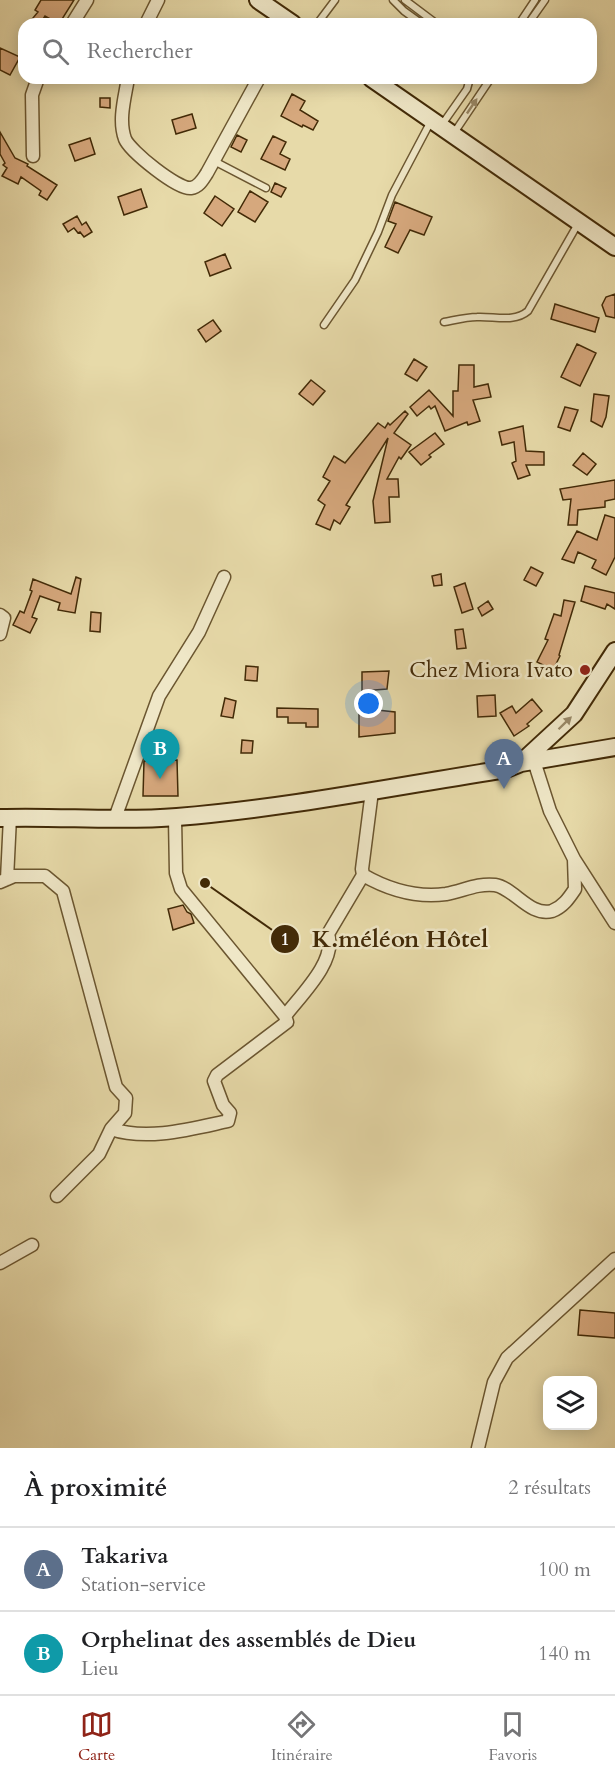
<!DOCTYPE html>
<html lang="fr">
<head>
<meta charset="utf-8">
<style>
  :root { --surface:#fff; --page:#f6f6f6; --text:#202124; --muted:#757577; --line:#e0e0e0; --accent:#8f2418 }
  body { margin:0; font-family:Cardo,serif; background:var(--page); color:var(--text) }
  .controls { position:absolute; right:18px; bottom:18px; display:grid; overflow:hidden; border-radius:12px; box-shadow:0 3px 15px #0003 }
  .controls button { width:54px; height:54px; display:grid; place-items:center; padding:0; border:0; border-bottom:2px solid var(--line); background:var(--surface); color:var(--text); font:30px sans-serif }
  .you { position:absolute; left:369px; top:704px; width:21px; height:21px; margin:-15px; border:4px solid #fff; border-radius:50%; background:#1a73e8; box-shadow:0 0 0 9px #1a73e833 }
  .badge { display:grid; place-items:center; width:39px; height:39px; border-radius:50%; background:var(--accent); color:#fff; font-size:20px; font-weight:700 }
  .pin { position:absolute; translate:-50% -50px; filter:drop-shadow(0 2px 3px #0008) }
  .pin::after { content:''; position:absolute; top:32px; width:21px; height:18px; background:inherit; clip-path:polygon(0 0,100% 0,50% 100%) }
  .list { margin:0; padding:0; list-style:none }
  h2 { display:flex; justify-content:space-between; align-items:center; height:78px; margin:0; padding:0 24px; font-size:26px }
  h2 small { font-size:20px; font-weight:400; color:var(--muted) }
  .list li { display:grid; grid-template-columns:39px 1fr auto; gap:18px; align-items:center; box-sizing:border-box; height:84px; padding:0 24px; border-top:2px solid var(--line) }
  .list b { display:block; font-size:22px; white-space:nowrap }
  .list p { margin:0; font-size:20px; white-space:nowrap; color:var(--muted) }
  .list em { font-size:20px; font-style:normal; color:var(--muted) }
  .icon { flex:none; width:33px; height:33px; fill:none; stroke:currentColor; stroke-width:2; stroke-linecap:round; stroke-linejoin:round }
  .map { position:relative; flex:none; width:615px; height:1448px; overflow:hidden }
  .search { position:absolute; background:var(--surface); box-shadow:0 3px 15px #0003; left:18px; right:18px; top:18px; height:66px; display:flex; align-items:center; gap:15px; box-sizing:border-box; padding:0 21px; border-radius:18px; color:var(--muted); font-size:22px }
  .sheet { height:246px; background:var(--surface) }
  nav { display:flex; justify-content:space-around; align-items:center; box-sizing:border-box; height:84px; border-top:2px solid var(--line); background:var(--surface); font-size:16px; color:var(--muted) }
  nav a { display:grid; justify-items:center; gap:3px }
  nav .on { color:var(--accent) }
  .map>svg:first-child { display:block }
  .building { fill:#d6a87d; stroke:#422a07; stroke-width:1.5 }
  .lines { fill:none; stroke-linecap:round; stroke-linejoin:round }
  .lane-casing { stroke:#6b5630; stroke-width:9 }
  .street-casing { stroke:#6b5630; stroke-width:15 }
  .secondary-casing { stroke:#422a07; stroke-width:20 }
  .lane { stroke:#efe7c7; stroke-width:6 }
  .street { stroke:#efe7c7; stroke-width:12 }
  .secondary { stroke:#efe7c7; stroke-width:16 }
  .oneway { fill:#988867 }
  .poi-dot { fill:#8f2418; stroke:#efe7c7; stroke-width:2 }
  .labels { text-anchor:middle; dominant-baseline:central; stroke-width:5; stroke-linejoin:round; paint-order:stroke }
  .poi-label { font-size:22px; fill:#422a07; stroke:#efe7c7; text-anchor:end }
  .leader { fill:none; stroke:#422a07; stroke-width:2 }
  .callout-dot { fill:#422a07; stroke:#efe7c7; stroke-width:2 }
  .mark-label { font-size:18px; text-anchor:middle; font-weight:bold; fill:#fff }
  .callout-label { font-size:24px; text-anchor:middle; font-weight:bold; fill:#422a07; stroke:#efe7c7; stroke-width:5; stroke-linejoin:round; paint-order:stroke }
</style>
</head>
<body>
<div class="map">
<svg width="615" height="1448" viewBox="0 0 615 1448">
  <rect width="100%" height="100%" fill="#e7daa9"/>
  <filter id="stains"><feTurbulence type="fractalNoise" baseFrequency=".00333" numOctaves="4"/><feColorMatrix values="0 0 0 0 .2 0 0 0 0 .09 0 0 0 0 .02 0 0 0 .5 -.17"/></filter>
  <radialGradient id="worn" r=".72"><stop offset=".6" stop-color="#630" stop-opacity="0"/><stop offset="1" stop-color="#630" stop-opacity=".3"/></radialGradient>
  <path class="building" d="M41,0H74L59,24L45,16L40,24H28L38,12L35,10Z
    M0,48L20,57L10,75L0,70Z
    M292,94L305,101L300,110L318,121L313,130L303,125L302,127L281,116Z
    M100,98H110V108L100,107Z
    M192,114L196,128L176,134L172,120Z
    M0,132L15,158L28,164L27,166L57,185L47,200L39,195L41,191L21,177L18,184L2,176L7,168L3,165L5,163L0,154Z
    M237,135L247,140L241,152L231,147Z
    M273,136L286,142L280,154L290,159L285,170L261,159Z
    M90,138L95,154L75,161L69,145Z
    M275,183L286,188L281,197L271,192Z
    M141,189L147,207L124,215L118,197Z
    M250,191L268,202L255,222L238,212Z
    M215,196L234,209L222,226L204,213Z
    M395,202L432,217L424,235L410,230L398,253L385,247L396,224L388,221Z
    M77,216L82,225L86,222L92,232L84,237L80,232L78,233L74,228L68,232L63,224Z
    M225,254L231,268L210,276L205,262Z
    M615,294V318L606,316L602,305L606,297Z
    M555,304L599,318L595,332L551,319Z
    M213,320L221,331L206,342L198,330Z
    M577,344L596,353L580,386L561,377Z
    M414,359L427,367L417,381L405,374Z
    M459,365H474V387L488,384L491,397L473,400L480,421L468,425L467,422L445,431L435,406L431,409L429,406L417,416L410,407L429,390L453,416V391H458Z
    M311,380L325,391L313,405L299,394Z
    M594,394L609,396L606,417L602,427L591,421Z
    M565,407L578,410L570,431L558,427Z
    M405,411L408,414L394,433L411,445L401,459L399,457L387,479H398L399,497H389L390,522L375,523L373,501L388,438L346,505L350,507L340,524L334,520L330,530L316,524L325,505L318,500L330,481L323,477L334,456L345,463L378,423L385,428L388,423L390,425Z
    M523,426L526,451L544,452V465H526L530,475L518,479L512,463L516,461L514,442L502,445L499,432Z
    M435,433L444,444L429,455L431,457L421,465L409,452Z
    M583,453L596,464L587,475L573,465Z
    M615,480V499L605,501V507L578,510L577,525H568L571,499L563,500L560,489Z
    M605,515L615,518V557L606,575L592,568L596,560L578,552L574,563L562,559L577,531L597,540Z
    M531,567L543,573L536,586L524,580Z
    M441,574L442,585L434,586L432,576Z
    M76,577L81,579L75,613L58,610L60,603L40,596L32,617L37,619L30,633L13,625L20,611L24,613L32,591L30,590L33,579L71,594Z
    M465,583L473,609L462,613L454,587Z
    M585,586L615,593V609L607,604L605,609L581,601Z
    M564,600L575,602L559,655L560,656L553,670L537,662L548,640L545,639L554,614L561,616Z
    M488,601L493,609L482,616L478,608Z
    M91,612L101,613L100,632L90,631Z
    M463,629L466,648L457,649L455,630Z
    M246,666L258,667L257,681L245,680Z
    M389,671L387,689L362,691V672Z
    M495,695L496,716L478,717L477,696Z
    M225,698L236,701L233,718L221,716Z
    M532,699L542,711L527,724L529,726L514,736L500,713L512,706L516,713Z
    M277,708L318,709V727H306V723H288V717H277Z
    M359,708L395,712V733L359,737Z
    M242,740L253,741L252,753H241Z
    M177,760L178,796H143L144,761Z
    M183,905L187,912L191,914L194,923L173,930L168,909Z
    M580,1310L615,1313V1338L578,1335Z"/>
  <g class="lines">
    <defs>
      <path id="lane" d="M393,0L404,11L422,24
        M405,0L437,24
        M317,24L335,0
        M519,24L535,0
        M528,24L545,0
        M441,126L467,89L470,78
        M454,133L491,78
        M214,161L266,188
        M444,322C455,320 467,317 477,317C494,316 514,323 528,311L579,222
        M324,325L355,280L378,232L392,195L431,121"/>
      <path id="street" d="M72,24L87,0
        M146,24L158,0
        M128,78C125,97 118,120 125,139C130,151 178,190 191,188C199,187 203,179 207,173L259,78
        M33,156L32,95L38,78
        M0,615L4,618L0,634
        M534,761L550,811L574,859L615,923
        M372,791L362,869L363,875C389,890 416,898 446,894C463,891 477,883 495,885C514,888 530,917 552,911C563,907 569,898 575,889L574,859
        M115,818L159,696L199,632L224,577
        M7,879L10,817
        M0,882L14,876H45L63,891L116,1087L126,1098L125,1113L111,1129
        M285,1016C301,995 337,961 328,934L363,875
        M57,1196L99,1154L111,1129C148,1141 191,1129 228,1121L230,1113L223,1105L214,1081L217,1075L287,1022L285,1016L181,889L176,873L175,818
        M0,1263L32,1245
        M478,1448L494,1382L507,1358L615,1259"/>
      <path id="secondary" d="M258,0L293,24
        M371,78L615,247
        M522,762L574,714L615,651
        M0,818C59,816 119,822 177,817C288,808 397,786 506,769L521,763L615,747"/>
    </defs>
    <use href="#lane" class="lane-casing"/>
    <use href="#street" class="street-casing"/>
    <use href="#secondary" class="secondary-casing"/>
    <use href="#lane" class="lane"/>
    <use href="#street" class="street"/>
    <use href="#secondary" class="secondary"/>
  </g>
  <defs><path id="oneway-solid" d="M-6-.8H1V-3.2L6.5 0L1 3.2V.8H-6Z" transform="scale(1.5)"/></defs>
  <g class="oneway">
    <use href="#oneway-solid" transform="translate(472 106) rotate(-56)"/>
    <use href="#oneway-solid" transform="translate(565 723) rotate(-44)"/>
  </g>
  <circle class="poi-dot" cx="585" cy="670" r="6"/>
  <g class="labels">
    <g class="poi-label">
      <text x="573" y="670">Chez Miora Ivato</text>
    </g>
  </g>
  <path class="leader" d="M205 883L285 939"/>
  <g class="callout-dot">
    <circle cx="205" cy="883" r="6"/>
    <circle cx="285" cy="939" r="15"/>
  </g>
  <g class="mark-label">
    <text x="285" y="945">1</text>
  </g>
  <g class="callout-label">
    <text x="400" y="947">K.méléon Hôtel</text>
  </g>
  <rect width="100%" height="100%" filter="url(#stains)"/>
  <rect width="100%" height="100%" fill="url(#worn)"/>
</svg>
<div class="controls">
<button><svg class="icon" aria-label="layers" viewBox="0 0 24 24"><path d="M12 4l9 5-9 5-9-5zM3 14l9 5 9-5"/></svg></button>
</div>
<div class="you"></div>
<div class="pin badge" style="left:504px;top:789px;background:#5c6f8a">A</div>
<div class="pin badge" style="left:160px;top:779px;background:#0f9aa8">B</div>
<div class="search"><svg class="icon" aria-label="search" viewBox="0 0 24 24"><circle cx="10" cy="10" r="6"/><path d="M15 15l6 6"/></svg>Rechercher</div>
</div>
<section class="sheet">
<h2>À proximité<small>2 résultats</small></h2>
<ul class="list">
<li><span class="badge" style="background:#5c6f8a">A</span><div><b>Takariva</b><p>Station-service</p></div><em>100 m</em></li>
<li><span class="badge" style="background:#0f9aa8">B</span><div><b>Orphelinat des assemblés de Dieu</b><p>Lieu</p></div><em>140 m</em></li>
</ul>
</section>
<nav>
<a class="on"><svg class="icon" aria-label="map" viewBox="0 0 24 24"><path d="M3 6l6-2 6 2 6-2v14l-6 2-6-2-6 2zM9 4v14M15 6v14"/></svg>Carte</a>
<a><svg class="icon" aria-label="directions" viewBox="0 0 24 24"><path d="M12 3l9 9-9 9-9-9zM9 14v-3h6M13 9l2 2-2 2"/></svg>Itinéraire</a>
<a><svg class="icon" aria-label="saved" viewBox="0 0 24 24"><path d="M7 4h10v16l-5-4-5 4z"/></svg>Favoris</a>
</nav>
</body>
</html>
